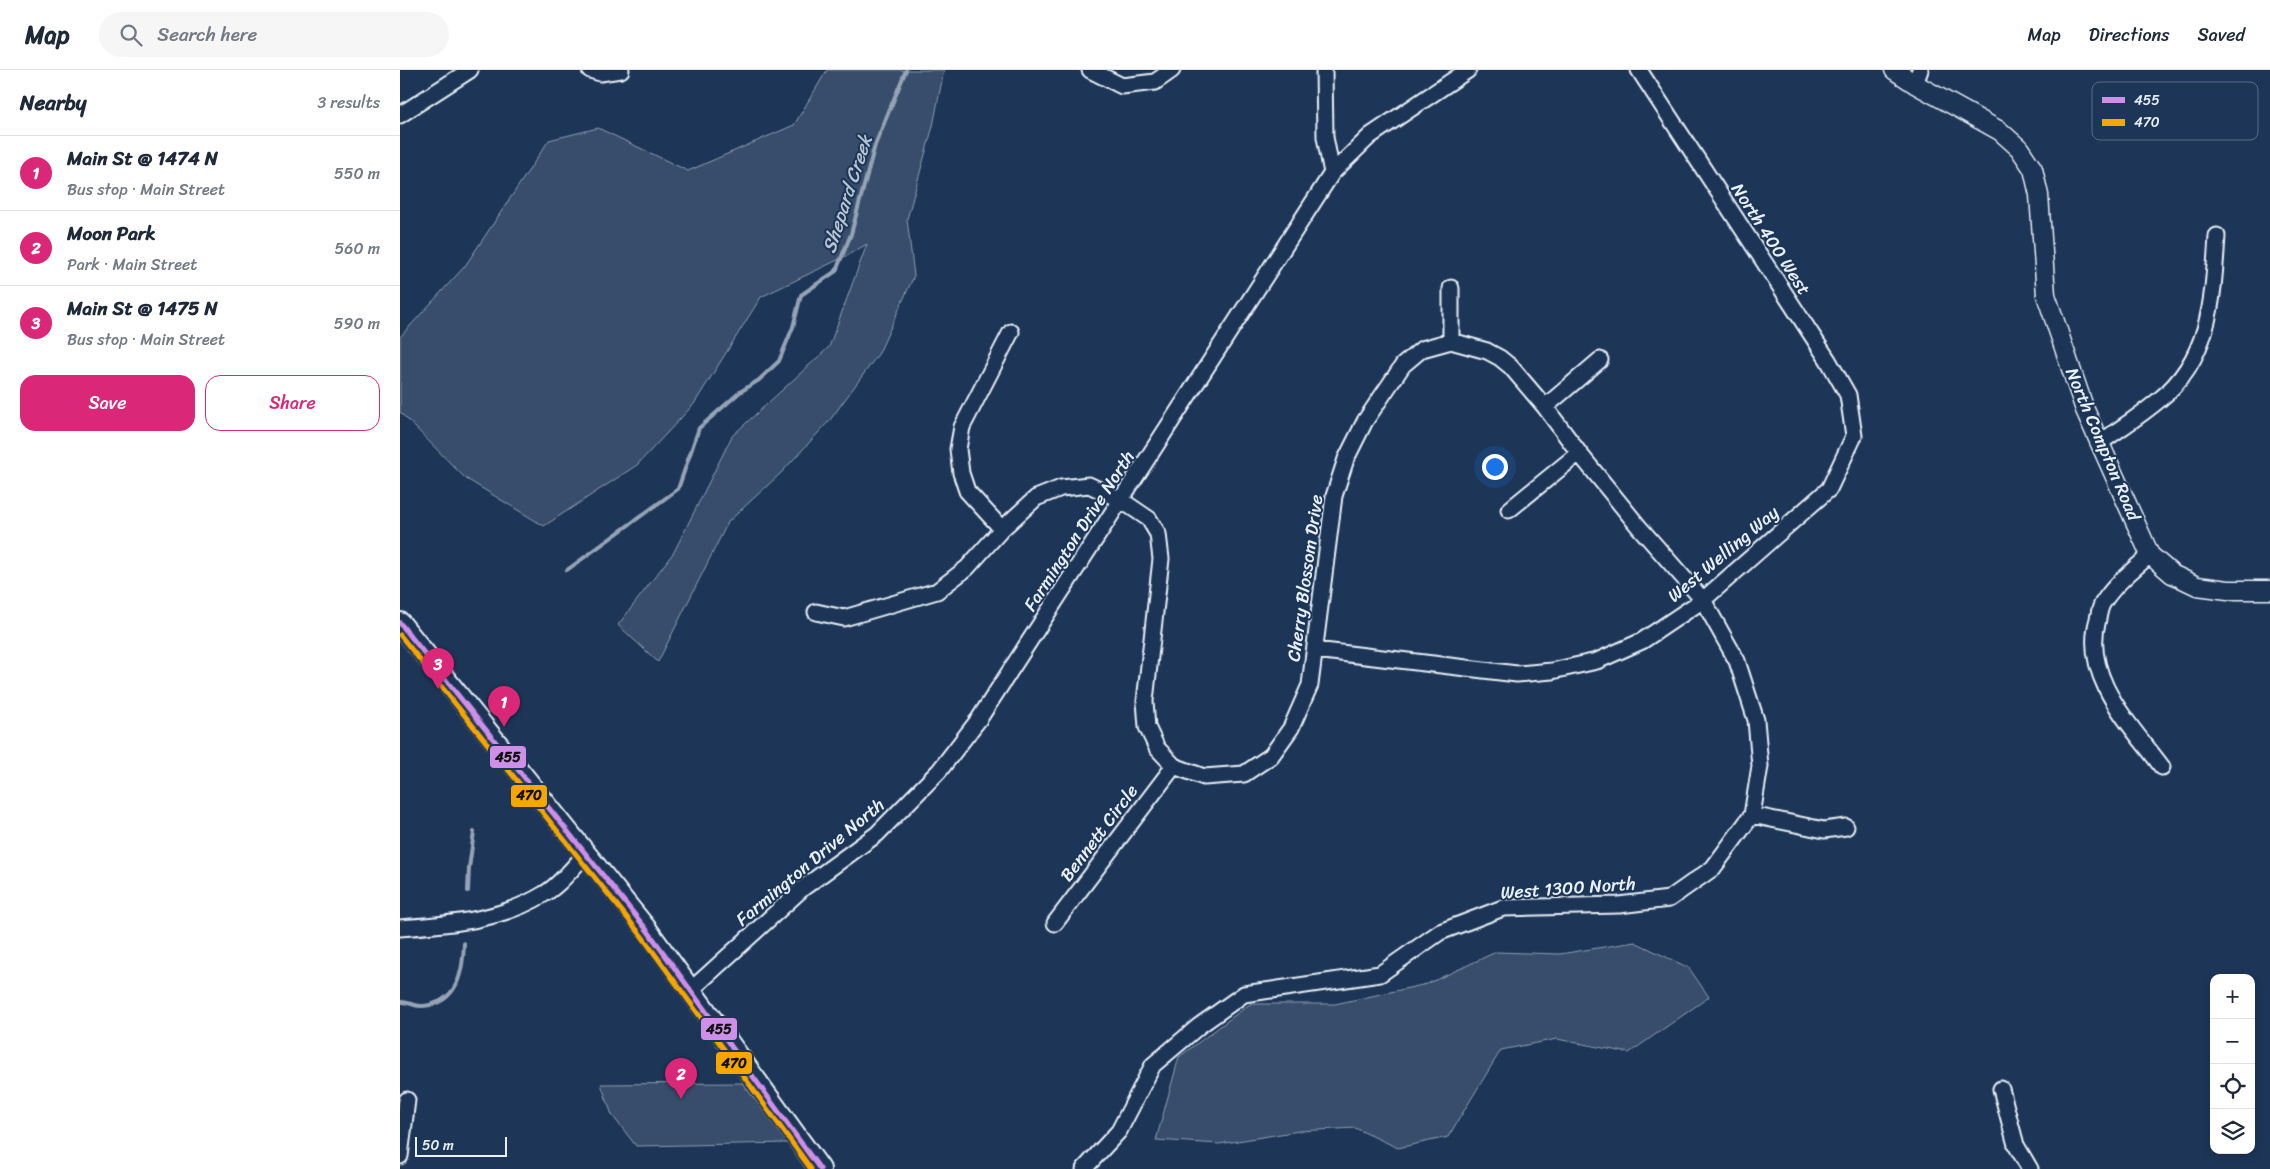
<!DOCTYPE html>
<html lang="en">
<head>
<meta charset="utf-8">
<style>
  :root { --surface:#fff; --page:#f6f6f7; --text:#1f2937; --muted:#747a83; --line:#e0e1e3; --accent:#db2777 }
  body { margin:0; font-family:Sriracha,sans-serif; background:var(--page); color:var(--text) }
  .controls { position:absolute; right:15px; bottom:15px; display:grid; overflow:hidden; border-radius:10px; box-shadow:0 2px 8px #0003 }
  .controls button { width:45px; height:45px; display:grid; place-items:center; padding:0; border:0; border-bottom:1px solid var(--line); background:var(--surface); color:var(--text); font:25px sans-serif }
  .scale { position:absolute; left:15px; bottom:12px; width:92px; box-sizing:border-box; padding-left:5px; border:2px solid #e8f1f8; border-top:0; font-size:14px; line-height:18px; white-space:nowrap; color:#e8f1f8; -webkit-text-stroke:4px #1d3557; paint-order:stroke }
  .you { position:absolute; left:1094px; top:396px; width:18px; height:18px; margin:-12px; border:4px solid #fff; border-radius:50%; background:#1a73e8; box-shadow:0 0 0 8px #1a73e833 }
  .badge { display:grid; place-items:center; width:32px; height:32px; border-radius:50%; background:var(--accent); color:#fff; font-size:16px; font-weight:700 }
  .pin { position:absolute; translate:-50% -41px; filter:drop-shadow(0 1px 2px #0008) }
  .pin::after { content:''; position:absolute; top:26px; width:18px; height:15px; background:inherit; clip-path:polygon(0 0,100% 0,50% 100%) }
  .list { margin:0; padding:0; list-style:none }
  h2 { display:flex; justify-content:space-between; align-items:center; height:65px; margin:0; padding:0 20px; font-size:21px }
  h2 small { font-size:16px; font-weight:400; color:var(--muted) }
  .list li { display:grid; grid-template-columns:32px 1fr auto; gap:15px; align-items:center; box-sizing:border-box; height:75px; padding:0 20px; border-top:1px solid var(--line) }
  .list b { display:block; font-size:19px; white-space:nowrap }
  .list p { margin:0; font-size:16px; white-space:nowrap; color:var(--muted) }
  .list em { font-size:16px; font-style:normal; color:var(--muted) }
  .actions { display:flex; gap:10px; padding:15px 20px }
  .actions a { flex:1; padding:11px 0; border:1px solid var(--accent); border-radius:15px; text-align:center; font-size:18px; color:var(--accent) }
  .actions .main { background:var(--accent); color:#fff }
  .icon { flex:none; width:28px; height:28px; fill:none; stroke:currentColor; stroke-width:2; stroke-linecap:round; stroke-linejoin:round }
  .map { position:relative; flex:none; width:1870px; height:1099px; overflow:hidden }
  header { display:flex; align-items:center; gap:30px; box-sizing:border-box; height:70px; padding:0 25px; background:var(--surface); border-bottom:1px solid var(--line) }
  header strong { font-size:24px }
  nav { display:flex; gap:28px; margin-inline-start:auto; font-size:18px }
  .search { width:350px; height:45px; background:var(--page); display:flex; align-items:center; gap:12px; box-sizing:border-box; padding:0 18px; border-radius:28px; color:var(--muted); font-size:19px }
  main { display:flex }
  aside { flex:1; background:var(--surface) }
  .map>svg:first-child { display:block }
  .green { fill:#374d6c; stroke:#909fb2 }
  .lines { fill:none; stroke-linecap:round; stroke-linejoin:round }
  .stream { stroke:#95a4b5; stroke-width:4 }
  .minor-casing { stroke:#e8f1f8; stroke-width:19 }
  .tertiary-casing { stroke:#e8f1f8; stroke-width:21 }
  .secondary-casing { stroke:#e8f1f8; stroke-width:24 }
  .minor { stroke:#1d3557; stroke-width:15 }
  .tertiary { stroke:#1d3557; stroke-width:18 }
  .secondary { stroke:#1d3557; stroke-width:20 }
  .bus-1-casing { stroke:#1d3557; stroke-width:9 }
  .bus-2-casing { stroke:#1d3557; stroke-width:9 }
  .bus-1 { stroke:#ce8fe9; stroke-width:5 }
  .bus-2 { stroke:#f7a600; stroke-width:5 }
  .labels { text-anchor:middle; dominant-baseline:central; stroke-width:4; stroke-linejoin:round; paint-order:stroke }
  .street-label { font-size:18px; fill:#e8f1f8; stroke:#1d3557 }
  .water-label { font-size:19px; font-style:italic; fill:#b7c4d1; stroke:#1d3557 }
  .key { fill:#1d3557; stroke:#5a6d87; stroke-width:1 }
  .key-label { font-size:14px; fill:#e8f1f8 }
  .line-badge { stroke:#1d3557; stroke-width:2 }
  .pale-badge-label { font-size:14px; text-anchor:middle; font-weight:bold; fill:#111 }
</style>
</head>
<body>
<header>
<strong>Map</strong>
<div class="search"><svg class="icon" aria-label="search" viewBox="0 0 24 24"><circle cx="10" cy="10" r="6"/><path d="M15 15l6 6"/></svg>Search here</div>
<nav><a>Map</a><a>Directions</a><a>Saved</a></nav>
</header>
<main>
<aside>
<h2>Nearby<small>3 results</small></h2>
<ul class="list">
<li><span class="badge">1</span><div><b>Main St @ 1474 N</b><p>Bus stop · Main Street</p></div><em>550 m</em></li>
<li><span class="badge">2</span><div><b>Moon Park</b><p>Park · Main Street</p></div><em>560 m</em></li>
<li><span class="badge">3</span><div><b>Main St @ 1475 N</b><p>Bus stop · Main Street</p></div><em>590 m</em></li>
</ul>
<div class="actions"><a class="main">Save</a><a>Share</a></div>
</aside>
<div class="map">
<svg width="1870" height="1099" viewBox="0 0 1870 1099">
  <rect width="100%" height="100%" fill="#1d3557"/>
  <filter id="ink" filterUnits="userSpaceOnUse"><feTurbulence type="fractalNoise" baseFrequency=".02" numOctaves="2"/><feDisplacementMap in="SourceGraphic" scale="10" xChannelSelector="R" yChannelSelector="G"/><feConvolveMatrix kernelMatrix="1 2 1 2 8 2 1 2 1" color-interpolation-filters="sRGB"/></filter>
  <g filter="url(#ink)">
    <path class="green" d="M427,0H544L533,56L507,149L514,206L479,283L430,350L381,403L328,452L258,592L218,555L274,482L332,366L429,277L467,174L446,186L361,227L294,334L237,395L144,456L65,408L0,342V267L65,196L149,70L198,58L288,101L394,55Z
      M1235,872L1289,898L1309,927L1229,983L1157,969L1101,980L1048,1067L998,1078L955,1058L899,1061L819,1074L756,1070L779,987L850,934H935L1027,914L1096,882L1160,884Z
      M342,1013L389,1073L236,1076L212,1045L201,1014Z"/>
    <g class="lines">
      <path class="stream" d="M167,500L278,419L299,358L340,322L359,310L379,291L393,257L401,225L436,201L451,164L475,75L506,0
        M68,821L69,798L74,762
        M0,932C8,931 15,937 23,936C58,933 63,902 64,873"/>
      <defs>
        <path id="minor" d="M190,0L200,3L221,0
          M690,0L722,16L755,12L772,0
          M924,0L925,67L932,103
          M1515,14L1520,0
          M0,45L70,0
          M1051,218V271
          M1145,337L1200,290
          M1700,373C1719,359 1740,346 1759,330C1811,288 1813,228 1817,166
          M1109,440L1179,383
          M602,459L567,421L561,403L558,379L562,357L611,262
          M1750,485C1734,499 1716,513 1704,531C1700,536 1699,543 1698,549C1681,606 1731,655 1762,697
          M416,542L444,548L537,521L567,498L602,459L636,428L661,418L689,415L721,430L749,449L758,464L761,489L745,631L747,657L757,678L774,696L804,707L844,704L871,686L891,658L910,615L934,426L946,389L965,351L1003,295L1022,279L1051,271L1087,281L1100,288L1111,297L1145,337L1179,383L1239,457L1303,530L1337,591L1356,650L1360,696L1352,745L1313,798L1269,829L1219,835L1103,838L1040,862L980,904L844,924L799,956L753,995L719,1061L684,1099
          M915,580L1117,604L1152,601L1197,591L1242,571L1303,530L1429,419L1454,366L1448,325L1428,290L1239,0
          M1352,745L1424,760L1446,757
          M655,853L774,696
          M0,858C50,854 100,851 144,824C160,815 173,797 186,784
          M291,920L403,818L477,764L539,701L579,649L932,103L970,66L1068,0
          M1601,1019L1616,1075L1630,1099
          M0,1086L7,1030"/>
        <path id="tertiary" d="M1494,0L1515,14L1600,61L1619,78L1633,99L1639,125L1646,225L1685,340L1750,485L1772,504L1797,516L1828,520H1870"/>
        <path id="secondary" d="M0,553L247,860L420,1099"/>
      </defs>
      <use href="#minor" class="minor-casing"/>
      <use href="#tertiary" class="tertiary-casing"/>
      <use href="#secondary" class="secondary-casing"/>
      <use href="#minor" class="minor"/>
      <use href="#tertiary" class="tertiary"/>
      <use href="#secondary" class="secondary"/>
      <defs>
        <path id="bus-1" d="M0,553L247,860L420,1099"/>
        <path id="bus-2" d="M0,565L241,865L411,1099"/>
      </defs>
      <use href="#bus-1" class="bus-1-casing"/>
      <use href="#bus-2" class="bus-2-casing"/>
      <use href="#bus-1" class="bus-1"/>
      <use href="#bus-2" class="bus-2"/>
    </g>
  </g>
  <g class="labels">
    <g class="street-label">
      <text transform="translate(1371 169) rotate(57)">North 400 West</text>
      <text transform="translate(1703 374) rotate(67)">North Compton Road</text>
      <text transform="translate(679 461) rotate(-57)">Farmington Drive North</text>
      <text transform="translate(1323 484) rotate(-40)">West Welling Way</text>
      <text transform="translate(905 508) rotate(-82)">Cherry Blossom Drive</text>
      <text transform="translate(699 763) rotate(-53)">Bennett Circle</text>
      <text transform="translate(410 792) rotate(-40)">Farmington Drive North</text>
      <text transform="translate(1168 818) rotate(-4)">West 1300 North</text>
    </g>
    <g class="water-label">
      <text transform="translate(447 124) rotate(-72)">Shepard Creek</text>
    </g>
  </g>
  <rect x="1692" y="12" width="166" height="58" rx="8" class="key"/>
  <rect x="1702" y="27" width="23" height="6" fill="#ce8fe9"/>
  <rect x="1702" y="49" width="23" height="7" fill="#f7a600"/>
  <g class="key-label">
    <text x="1734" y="35">455</text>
    <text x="1734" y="57">470</text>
  </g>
  <g class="line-badge">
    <rect x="89" y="675" width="38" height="24" rx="5" fill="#ce8fe9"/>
    <rect x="110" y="714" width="38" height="24" rx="5" fill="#f7a600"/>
    <rect x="300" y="947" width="38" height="24" rx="5" fill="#ce8fe9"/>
    <rect x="315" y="981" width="38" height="24" rx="5" fill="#f7a600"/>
  </g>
  <g class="pale-badge-label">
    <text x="108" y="692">455</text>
    <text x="129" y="730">470</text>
    <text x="319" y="964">455</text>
    <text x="334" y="998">470</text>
  </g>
</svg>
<div class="controls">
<button>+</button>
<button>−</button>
<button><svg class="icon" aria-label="locate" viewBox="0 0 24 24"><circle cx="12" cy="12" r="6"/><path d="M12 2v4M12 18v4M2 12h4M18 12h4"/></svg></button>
<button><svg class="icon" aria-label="layers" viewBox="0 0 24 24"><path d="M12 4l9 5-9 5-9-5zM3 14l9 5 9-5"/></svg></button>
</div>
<div class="scale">50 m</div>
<div class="you"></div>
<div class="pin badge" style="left:104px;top:657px">1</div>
<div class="pin badge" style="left:281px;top:1029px">2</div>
<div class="pin badge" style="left:38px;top:619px">3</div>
</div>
</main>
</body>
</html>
